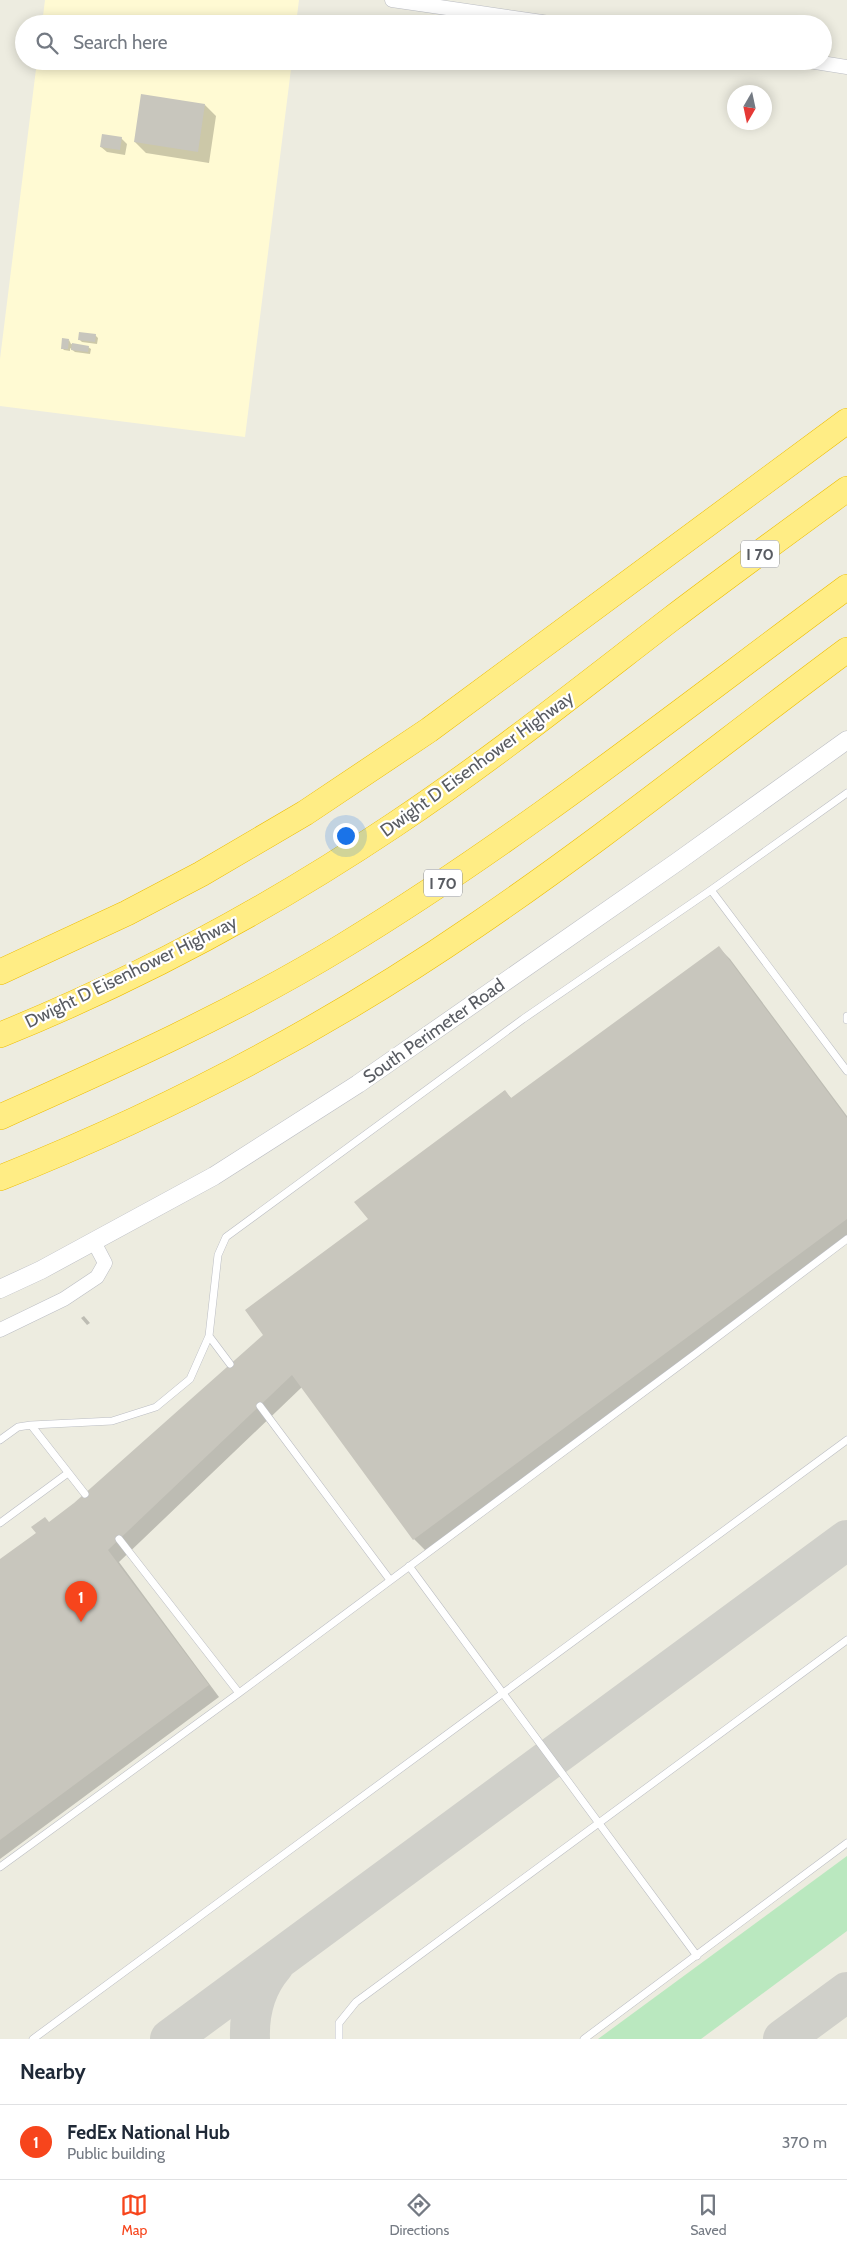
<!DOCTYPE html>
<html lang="en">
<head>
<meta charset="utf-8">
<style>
  :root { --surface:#fff; --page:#f6f6f7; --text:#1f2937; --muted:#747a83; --line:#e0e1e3; --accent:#f7451c }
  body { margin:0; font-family:Cabin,sans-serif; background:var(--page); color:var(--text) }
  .compass { position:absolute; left:727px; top:85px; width:45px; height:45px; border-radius:50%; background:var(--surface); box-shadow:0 2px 12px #0003; rotate:189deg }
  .you { position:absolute; left:345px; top:835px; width:18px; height:18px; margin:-12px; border:4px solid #fff; border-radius:50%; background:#1a73e8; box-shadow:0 0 0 8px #1a73e833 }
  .badge { display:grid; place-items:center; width:32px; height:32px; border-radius:50%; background:var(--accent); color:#fff; font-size:16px; font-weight:700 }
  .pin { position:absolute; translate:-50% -41px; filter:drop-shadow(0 1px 2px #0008) }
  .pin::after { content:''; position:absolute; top:26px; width:18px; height:15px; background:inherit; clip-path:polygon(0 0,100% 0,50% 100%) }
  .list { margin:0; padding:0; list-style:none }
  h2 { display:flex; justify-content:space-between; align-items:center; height:65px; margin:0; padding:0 20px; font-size:21px }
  h2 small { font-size:16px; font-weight:400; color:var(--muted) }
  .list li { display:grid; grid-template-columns:32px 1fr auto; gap:15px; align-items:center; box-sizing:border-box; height:75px; padding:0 20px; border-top:1px solid var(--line) }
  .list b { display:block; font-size:19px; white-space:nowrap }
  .list p { margin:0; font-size:16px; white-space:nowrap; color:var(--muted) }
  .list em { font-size:16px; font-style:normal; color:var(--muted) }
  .icon { flex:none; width:28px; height:28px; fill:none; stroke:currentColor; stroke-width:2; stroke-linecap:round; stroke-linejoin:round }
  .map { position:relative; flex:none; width:847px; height:2039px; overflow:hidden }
  .search { position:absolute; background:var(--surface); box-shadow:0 2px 12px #0003; left:15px; right:15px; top:15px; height:55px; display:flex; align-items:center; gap:12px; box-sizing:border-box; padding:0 18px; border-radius:28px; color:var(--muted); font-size:19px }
  .sheet { height:140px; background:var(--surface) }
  nav { display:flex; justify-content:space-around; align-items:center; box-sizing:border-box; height:70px; border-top:1px solid var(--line); background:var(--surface); font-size:14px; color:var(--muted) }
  nav a { display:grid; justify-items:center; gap:2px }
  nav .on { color:var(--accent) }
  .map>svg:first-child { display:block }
  .commercial { fill:#fffad3 }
  .green { fill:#bae8bf }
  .shadow { fill:#0003 }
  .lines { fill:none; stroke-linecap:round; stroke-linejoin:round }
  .taxiway { stroke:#d0d0ca; stroke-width:40 }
  .building { fill:#c8c6bd }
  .service-casing { stroke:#bbbdc3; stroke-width:8 }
  .minor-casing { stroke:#bbbdc3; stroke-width:15 }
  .tertiary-casing { stroke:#bbbdc3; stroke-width:19 }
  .motorway-casing { stroke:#edbd00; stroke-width:26 }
  .service { stroke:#fff; stroke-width:7 }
  .minor { stroke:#fff; stroke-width:14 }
  .tertiary { stroke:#fff; stroke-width:18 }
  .motorway { stroke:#ffed85; stroke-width:25 }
  .labels { text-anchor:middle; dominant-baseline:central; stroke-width:4.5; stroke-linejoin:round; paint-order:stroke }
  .shield { fill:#fff; stroke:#8b8d91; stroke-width:1 }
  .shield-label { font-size:16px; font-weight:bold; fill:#595c62 }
  .street-label { font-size:18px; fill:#595c62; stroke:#fff }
</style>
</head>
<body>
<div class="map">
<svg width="847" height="2039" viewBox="0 0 847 2039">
  <rect width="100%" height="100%" fill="#edece0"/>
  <path class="commercial" d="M45,0H299L296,24H42Z
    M37,61H292L245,437L0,406V359Z"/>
  <path class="green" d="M847,1856V1931L701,2039H598Z"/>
  <path class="shadow" d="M205,105L216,116L209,163L146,153L135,142Z
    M121,138L127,144L125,155L107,152L101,147Z
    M95,335L98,338L97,344L82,342L79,339Z
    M69,340L71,344L88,347L91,349L90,354L75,352L70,348V351L64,350L62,348Z
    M719,948L730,959L847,1116V1239L426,1551L414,1539L302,1387L119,1562L219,1697L0,1859V1561L75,1504L265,1335L370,1219L504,1091L512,1099Z
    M84,1316L90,1323L87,1325L81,1318Z"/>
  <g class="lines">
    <path class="taxiway" d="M170,2039L847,1540
      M250,2039C249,2011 256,1986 274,1965
      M783,2039L847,1992"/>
  </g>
  <path class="building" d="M141,94L205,104L198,152L134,142Z
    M102,134L122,137L120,150L100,147Z
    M79,332L96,334L95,342L78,340Z
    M62,338L69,339L68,349H61Z
    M72,343L89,346L88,352L71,350Z
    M719,946L847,1118V1219L413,1540L292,1375L108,1550L209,1685L0,1840V1559L36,1533L31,1527L45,1517L49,1522L74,1503L263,1335L245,1310L368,1219L354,1202L505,1090L511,1098Z"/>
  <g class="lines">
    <defs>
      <path id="service" d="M711,890L847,1071
        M847,1016V1020
        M209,1336L230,1364
        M260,1406L390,1580
        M31,1425L112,1421L156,1407L190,1379L209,1336L218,1255L226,1237L523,1019L711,890L847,793
        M0,1440L18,1427L31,1425L85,1494
        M0,1523L68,1473
        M119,1539L239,1693
        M409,1566L697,1956
        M0,1867L239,1693L695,1354L847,1239
        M33,2039L847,1440
        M339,2039V2023L356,2002L847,1640
        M584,2039L847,1843"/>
      <path id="minor" d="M392,0L556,24
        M809,61L847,67
        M0,1330L64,1299L97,1277L105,1263L94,1242"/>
      <path id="tertiary" d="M0,1289L41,1270L214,1176L358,1084L677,862L847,740"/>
      <path id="motorway" d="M0,972L127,913L201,874L305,813L429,730L847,421
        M0,1035C138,979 270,908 394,825C490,761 580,689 671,619C729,575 788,532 847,489
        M0,1117C117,1065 233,1013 343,946C519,839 682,709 847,587
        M0,1178C166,1112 328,1027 475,926C603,839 723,742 847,650"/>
    </defs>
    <use href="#service" class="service-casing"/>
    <use href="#minor" class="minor-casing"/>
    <use href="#tertiary" class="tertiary-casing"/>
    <use href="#motorway" class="motorway-casing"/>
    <use href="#service" class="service"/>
    <use href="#minor" class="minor"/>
    <use href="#tertiary" class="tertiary"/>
    <use href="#motorway" class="motorway"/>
  </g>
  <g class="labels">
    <g class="shield">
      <rect x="741" y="540.5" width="38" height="27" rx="4"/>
      <rect x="424" y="869.5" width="38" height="27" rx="4"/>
    </g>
    <g class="shield-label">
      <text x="760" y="554">I 70</text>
      <text x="443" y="883">I 70</text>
    </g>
    <g class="street-label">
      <text transform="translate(477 764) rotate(-36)">Dwight D Eisenhower Highway</text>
      <text transform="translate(131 972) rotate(-26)">Dwight D Eisenhower Highway</text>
      <text transform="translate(434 1031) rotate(-35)">South Perimeter Road</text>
    </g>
  </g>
</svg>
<svg class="compass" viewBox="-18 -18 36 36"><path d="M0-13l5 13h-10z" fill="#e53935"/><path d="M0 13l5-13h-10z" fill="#747a83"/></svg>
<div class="you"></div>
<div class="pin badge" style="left:81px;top:1622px">1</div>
<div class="search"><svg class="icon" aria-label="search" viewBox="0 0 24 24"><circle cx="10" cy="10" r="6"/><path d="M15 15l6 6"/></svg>Search here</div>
</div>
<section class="sheet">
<h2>Nearby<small></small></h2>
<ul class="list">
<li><span class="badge">1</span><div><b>FedEx National Hub</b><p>Public building</p></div><em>370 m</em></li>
</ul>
</section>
<nav>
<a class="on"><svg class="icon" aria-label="map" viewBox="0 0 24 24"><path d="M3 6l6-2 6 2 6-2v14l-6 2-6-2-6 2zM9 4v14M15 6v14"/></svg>Map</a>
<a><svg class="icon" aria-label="directions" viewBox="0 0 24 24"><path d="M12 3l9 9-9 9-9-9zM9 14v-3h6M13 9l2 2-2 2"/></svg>Directions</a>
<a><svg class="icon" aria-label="saved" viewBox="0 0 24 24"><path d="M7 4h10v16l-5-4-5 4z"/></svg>Saved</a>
</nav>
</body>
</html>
